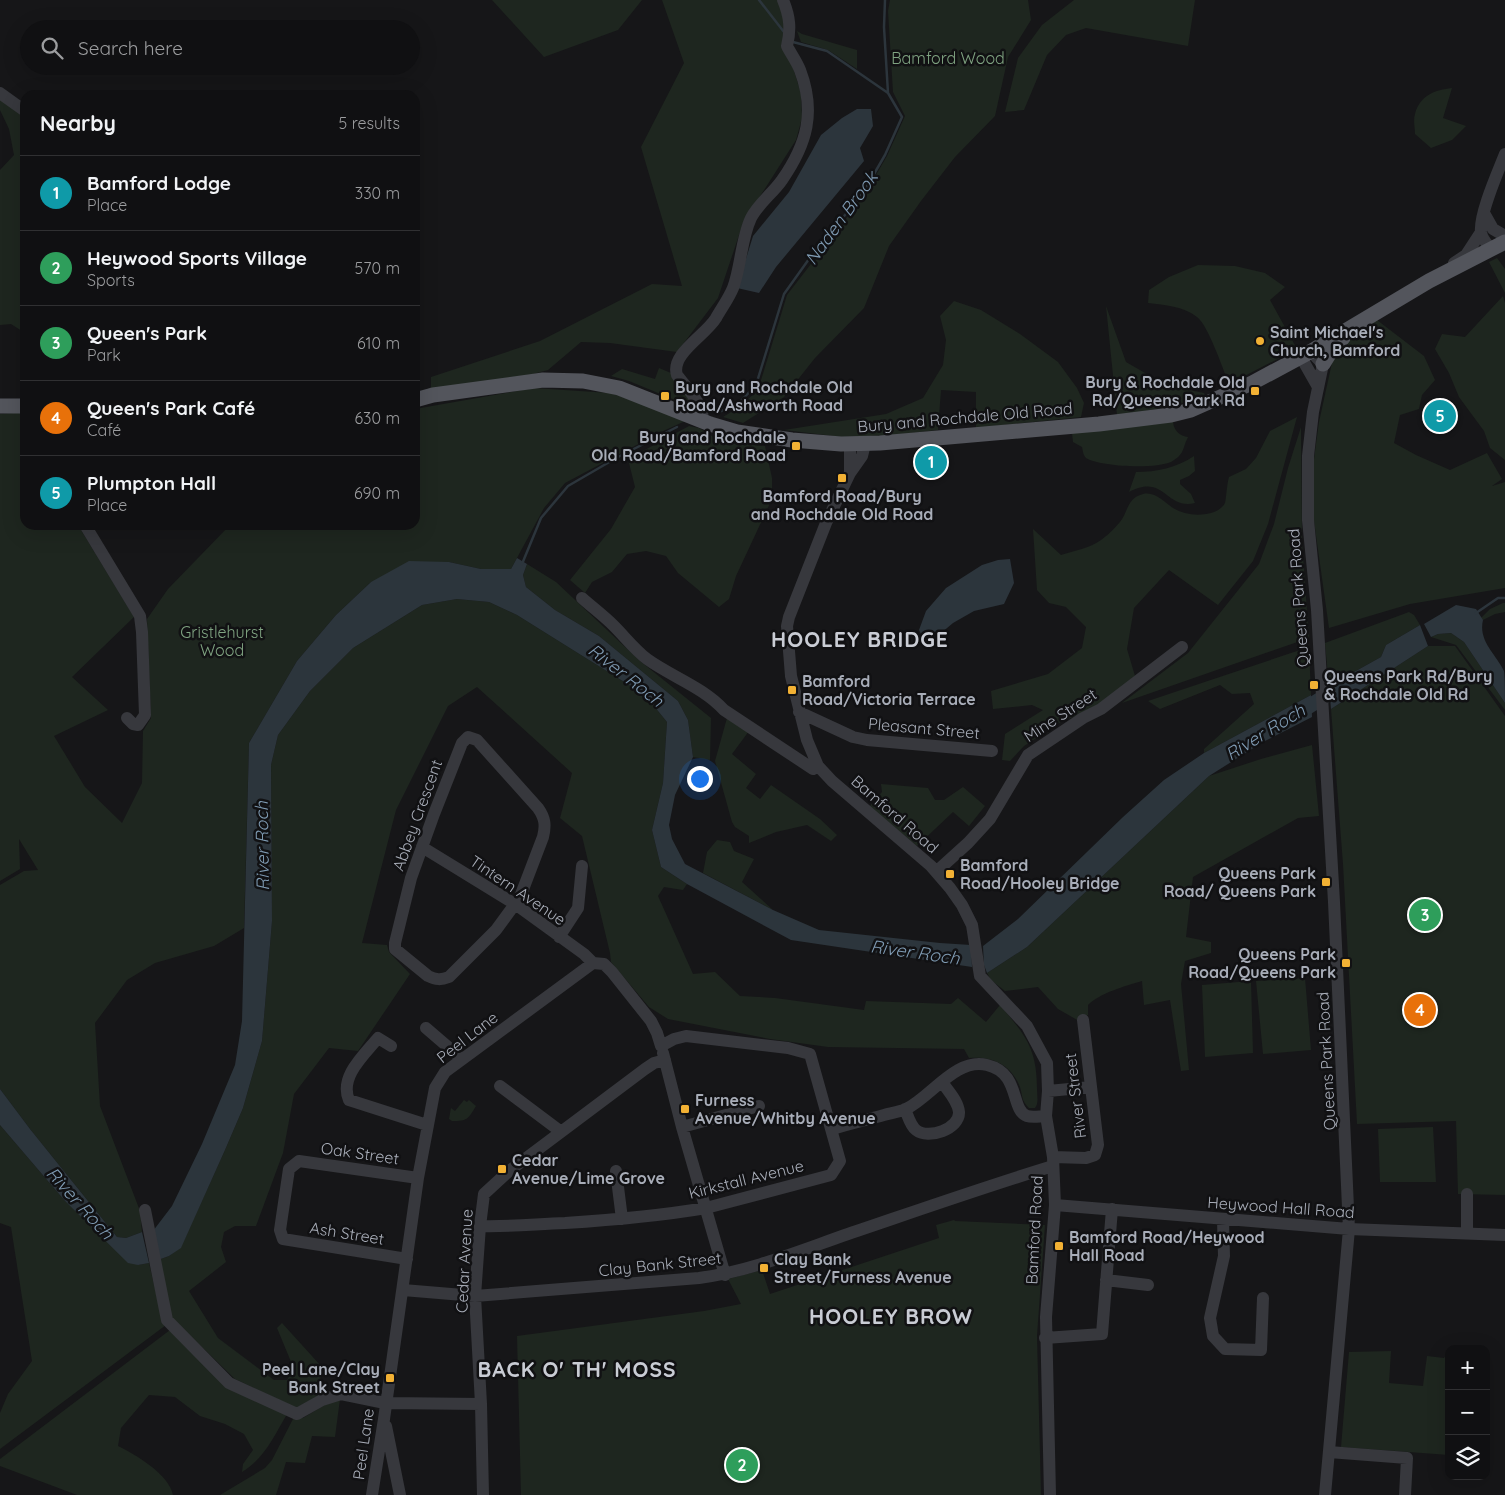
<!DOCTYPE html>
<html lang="en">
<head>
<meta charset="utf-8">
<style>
  :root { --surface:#101012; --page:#19191b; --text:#f1f3f6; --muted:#9c9d9f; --line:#303032; --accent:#ea580c }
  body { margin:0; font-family:Quicksand,sans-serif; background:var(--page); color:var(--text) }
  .controls { position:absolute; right:15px; bottom:15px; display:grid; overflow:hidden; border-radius:10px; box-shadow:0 5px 20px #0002 }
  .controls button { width:45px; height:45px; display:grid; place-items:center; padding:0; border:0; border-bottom:1px solid var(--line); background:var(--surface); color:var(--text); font:25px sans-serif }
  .you { position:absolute; left:699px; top:778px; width:18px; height:18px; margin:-12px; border:4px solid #fff; border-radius:50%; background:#1a73e8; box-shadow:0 0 0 8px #1a73e833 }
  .badge { display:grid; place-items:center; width:32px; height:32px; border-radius:50%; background:var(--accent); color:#fff; font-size:16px; font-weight:700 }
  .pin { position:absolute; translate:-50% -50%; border:2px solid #fff; box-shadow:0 1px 5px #0006 }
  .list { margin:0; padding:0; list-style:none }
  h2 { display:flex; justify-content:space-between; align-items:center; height:65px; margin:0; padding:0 20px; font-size:21px }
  h2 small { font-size:16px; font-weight:400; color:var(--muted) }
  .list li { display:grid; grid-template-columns:32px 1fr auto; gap:15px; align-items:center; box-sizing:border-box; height:75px; padding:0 20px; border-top:1px solid var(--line) }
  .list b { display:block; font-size:19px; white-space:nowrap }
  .list p { margin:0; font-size:16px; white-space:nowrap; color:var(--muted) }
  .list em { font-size:16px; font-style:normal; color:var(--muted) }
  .icon { flex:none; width:28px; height:28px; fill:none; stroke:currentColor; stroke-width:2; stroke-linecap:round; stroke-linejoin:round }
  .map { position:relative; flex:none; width:1505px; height:1495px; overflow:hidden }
  .search { position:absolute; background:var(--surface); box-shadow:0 5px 20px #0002; left:20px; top:20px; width:400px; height:55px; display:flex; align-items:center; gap:12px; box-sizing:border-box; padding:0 18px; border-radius:28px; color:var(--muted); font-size:19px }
  .panel { position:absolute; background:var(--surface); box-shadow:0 5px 20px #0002; left:20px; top:90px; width:400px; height:440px; border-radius:15px }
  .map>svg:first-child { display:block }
  .green { fill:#1e261f }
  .water { fill:#2c353c }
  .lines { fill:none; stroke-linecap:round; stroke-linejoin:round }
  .stream { stroke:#2c353c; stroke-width:2.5 }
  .river { stroke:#2c353c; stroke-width:15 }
  .minor { stroke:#37383d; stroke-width:12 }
  .major { stroke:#53555c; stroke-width:15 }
  .poi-dot { fill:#f2b134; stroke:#111113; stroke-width:2 }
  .labels { text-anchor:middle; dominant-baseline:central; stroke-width:5; stroke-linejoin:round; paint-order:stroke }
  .park-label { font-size:16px; fill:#7fa381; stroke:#111113 }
  .poi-label { font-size:16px; font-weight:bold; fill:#a8adb8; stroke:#111113; text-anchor:start }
  .street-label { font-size:16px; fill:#a8adb8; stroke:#111113 }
  .water-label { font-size:18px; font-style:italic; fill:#7f9bb3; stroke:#111113 }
  .district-label { font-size:21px; font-weight:bold; letter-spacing:1px; fill:#c9ccd4; stroke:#111113 }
</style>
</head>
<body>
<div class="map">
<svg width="1505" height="1495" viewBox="0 0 1505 1495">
  <rect width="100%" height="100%" fill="#161618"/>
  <path class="green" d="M492,0H642L618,30L544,57Z
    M662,0H778L783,14L794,71L801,93L802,118L796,140L743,223L718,298L677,352L610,343L581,342L548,370L533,374L423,392L431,387V377L540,341L652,284L682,286L641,147L684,63Z
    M890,0H1028L1031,20L1008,57L995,116L955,157L921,201L889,246L864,308L815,358L784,397L743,423L723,417L738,408L758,390L787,295L865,194L887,156L905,116L893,92L888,11Z
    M1074,0H1195L1188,46L1086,28L1066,35L1047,55L1024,110L1005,112L1018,58L1042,25Z
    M797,31L802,34L857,50V69L828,50L801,42Z
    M1452,88L1443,118L1466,126L1452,140L1431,148L1415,134C1415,128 1413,120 1415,114C1420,95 1435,90 1452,88Z
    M0,98L25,114V333L11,324L0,325V170L14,155L9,129L0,110Z
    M1497,258L1505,269V293L1489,262Z
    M1198,265L1235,266L1265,273L1285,287L1270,300L1297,349L1229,384C1223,369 1208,325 1197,317C1183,306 1165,305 1148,303L1149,290L1169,277Z
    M1503,296L1505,303V460L1490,448L1484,431L1459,397L1449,373L1435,349L1442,334L1465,337Z
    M954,301L981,310L1020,334L1058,362L1077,388L1084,403L1081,417L976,428V392L941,390L938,430L894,435L842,437L784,430L886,414L923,398L943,365L946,340L940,316Z
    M1106,306L1126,362L1152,377L1159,384L1204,393L1205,395C1177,407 1148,411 1117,415Z
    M1377,320L1424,356L1435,380L1422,395L1419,409L1400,415L1394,443L1416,455L1450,470L1487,453L1502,479L1492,486L1505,482V588L1410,604L1329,628L1314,521V459L1319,422L1335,349Z
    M659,368L671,373L694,406L692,407L629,381L611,376L622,369L655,379Z
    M534,388L610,393L692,418L661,432L565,483L544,508L511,569H481L449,562L371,582L336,615L297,661L249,743L244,928L214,946L155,963L127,980L95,1023L100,1106L140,1211L142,1232L126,1238L117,1237L30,1129L0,1089V885L24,871L38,870L19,839L20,869L0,881V414L25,412V525H78L134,617L72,677L108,710L54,736L85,787L122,823L142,783L143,731L151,718L147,619L168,589L230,525H415V409Z
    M1297,417L1268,524L1253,561L1218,605L1169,570L1134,608L1127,649L1135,676L1095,708L1061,722L1024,746L1010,761L1002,760L1005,734L1043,710L1032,705L993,709L991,691L1048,674L1082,648L1086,627L1066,607L1049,603L1037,590L1033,529L1061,555C1074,551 1090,548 1101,540C1107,536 1115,528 1120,522C1128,512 1127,498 1143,494C1155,491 1164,502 1173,508C1183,514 1195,516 1206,514C1214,513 1221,510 1225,503C1226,500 1227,483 1229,477L1246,469L1256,458L1270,431Z
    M1173,422C1174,431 1180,436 1188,437C1182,449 1185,454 1171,462C1155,469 1101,467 1086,458C1083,455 1083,451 1082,447L1073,442L1072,433Z
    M689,426L699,428L720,441L765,446L772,478V499L736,576L729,599L719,607L678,573L666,556L646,551L627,554L612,572L592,582L585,593L570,580L611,529L635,487L628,459Z
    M1301,427L1302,543L1309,638L1122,703L1188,653L1259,564L1274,524L1288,468Z
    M1194,456L1195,471L1189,476L1180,480V484L1191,494L1195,503C1165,510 1165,473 1129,492L1136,472C1157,472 1176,468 1194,456Z
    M527,564L556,582L640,661L711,718L710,760L693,757L688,720L678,701L599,636L555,610L526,587L523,575Z
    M457,599L489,602L517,615L645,695L667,722L663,783L652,830L661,867L687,884L683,890L664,887L658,896L693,974L715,972L740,996L775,998L864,1010L866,1001L951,1004L958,998L986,1022L1000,1005C1025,1035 1037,1048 1037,1089C1037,1096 1039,1103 1035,1108H1029C1021,1100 1023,1097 1020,1087C1011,1064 992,1056 969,1058L964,1049L828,1047L770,1039L668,1019L649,1007L611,962L610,953L582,836L560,818L572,773L477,687L448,706L396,810L362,943L387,945L389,952L410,974L358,1051L329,1048L294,1094L283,1153L256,1226H235L224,1232L221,1247L226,1262L189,1291L218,1338L274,1380H287L294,1369L277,1328L282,1323L321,1366L320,1395L296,1408L235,1379L170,1316L158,1260L169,1256L181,1247L225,1150L243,1108L262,1041L272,921L271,765L278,735L310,691L353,648L422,605Z
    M1503,603H1505V612L1495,614L1483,620L1481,618L1490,609Z
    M1409,612L1414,615L1420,625L1386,645L1381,657L1329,686L1325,643Z
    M1451,633L1464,642L1505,703V710L1456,645L1431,637L1438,634Z
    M1428,646H1455L1505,716V1195L1458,1194L1456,1121L1357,1124L1343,864L1331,709Z
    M1309,647L1311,695L1204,753V749L1254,704L1250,693L1232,694L1220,685L1160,709L1148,701Z
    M727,718L749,731L732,754L756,774L746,788L760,799L771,785L820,819L837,835L831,841L807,825L776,832L749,843V836L735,827L732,822L715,761Z
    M1312,745L1319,816L1298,818L1193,877L1186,937L1211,942V953L1185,961L1181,984L1189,1070L1181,1071L1170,1000L1144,1005L1142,981C1125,986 1100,993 1088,1005V1015L1082,1017L1079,1021L1058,1009L1038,987L1005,991L991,980L987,973L1027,947L1209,776L1261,759Z
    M881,784L928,788L935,800H944L963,787L985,806L969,826L953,812L917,846L869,807L882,792Z
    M717,840L730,842L734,851L754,859L742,882L773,910L703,873L707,852Z
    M1305,978L1311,1050L1263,1054L1256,981Z
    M1251,981L1253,1053L1205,1057L1202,985Z
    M464,1100L467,1102L469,1100L476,1106C468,1119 468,1121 452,1121L449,1119L451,1108L455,1111Z
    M0,1125L65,1201L138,1265L149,1263L162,1319L166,1325L0,1449V1413L8,1394L32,1361L11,1227L0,1223Z
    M1433,1127L1436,1182H1380L1378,1129Z
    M954,1220L955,1221L1045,1225L1037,1336L1041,1495H521L517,1336L704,1311L741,1304L728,1279L762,1270L770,1294L939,1238L936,1225Z
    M170,1330L227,1388L287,1414C274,1436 265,1458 242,1472L243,1464L253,1450L244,1434L225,1424L200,1416L175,1397L149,1395L121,1428L118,1446C136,1455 169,1474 173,1495H77L0,1466V1459Z
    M1391,1351L1389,1383L1423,1386L1427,1356L1444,1358L1446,1355L1449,1356V1455L1341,1447L1349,1352Z
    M340,1399L335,1437L312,1436L305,1463L286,1462L276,1495H220L265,1468L272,1460L294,1417L303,1418L328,1403Z"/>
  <path class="water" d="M857,109H871L873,126L860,148L864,161L776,267L759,293L737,288L753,236L789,192L821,135L842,118Z
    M517,558L527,564L523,575L526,587L555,610L599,636L678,701L688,720L693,757L675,795L669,825L672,839L685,864L773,910L819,930L940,943L971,945L972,967L791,940L687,884L661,867L652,830L663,783L667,722L645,695L517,615L489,602L457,599L422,605L353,648L310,691L278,735L271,765L272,921L262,1041L243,1108L225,1150L181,1248L169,1256L158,1260L153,1231L172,1206L202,1144L235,1065L242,1021L249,743L297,661L336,615L371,582L409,561L449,562L481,569H511Z
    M1010,559L1014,583L1004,604L974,611L953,623L934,639L923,638L919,630L926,611L946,588L982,565L998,560Z
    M1456,605L1476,609L1483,620C1478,641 1496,654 1504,671C1505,679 1505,694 1505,703L1464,642L1451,633L1438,634L1431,637L1424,624Z
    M1420,625L1428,646L1331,709L1329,686L1381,657L1386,645Z
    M1311,695L1312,717L1263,742L1209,776L1027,947L987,973L984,965L983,946L1018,919L1123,817L1164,780L1204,753Z
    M0,1089L30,1129L117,1237L126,1238L142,1232L149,1263L138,1265L128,1263L65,1201L0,1125Z"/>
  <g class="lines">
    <path class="stream" d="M759,0L784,32
      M793,42L827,51L888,93
      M716,413L738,404L756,385L784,294L809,259L863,193L885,155L902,117L888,93L884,27L885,0
      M522,564L541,518L568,486L618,457L677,427
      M1476,613L1498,598H1505"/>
    <path class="river" d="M1295,715L1348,682"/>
    <path class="minor" d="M0,93L25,111
      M1484,213L1493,229L1505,236
      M1491,249C1487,244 1482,239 1481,232C1479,214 1498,172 1505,154
      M1454,263L1466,255L1481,232
      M1301,357L1318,387
      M1316,357L1323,364L1313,412L1308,456V520L1317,610L1334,902L1349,1229L1325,1495
      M702,420C706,407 685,386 677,375C670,354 706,335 716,318C721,309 729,298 733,288C741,267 741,239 751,218C758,204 773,193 782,180C807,144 816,112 800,70C797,62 791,54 787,46C791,29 790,17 783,0
      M850,444V473
      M865,444L862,456L850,473L826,523L789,617L787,626L791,676L807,740L818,766L832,781L931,866L950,888L962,905L972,925L980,976L1027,1026L1047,1063L1048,1091L1046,1116L1053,1157L1055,1205L1046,1317L1050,1495
      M85,525L140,616L142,632L145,715L138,725L133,724L127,718
      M582,598C592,607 604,616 614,626C625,637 635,650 647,659C672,677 703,687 724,710L813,769L818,766
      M799,712L853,737L867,740L992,751
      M422,847L515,904L584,954L593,963
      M936,872L968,843L990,819L1028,755L1083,718L1101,709L1182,647
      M515,904L496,930L449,977C441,980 436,980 428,976L395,949V943L411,878L434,814L462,743L468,737L477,740L538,808C545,818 546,825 543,837L517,905
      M559,937L578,908L582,866
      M426,1028L462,1059
      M391,1046L378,1038C364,1055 339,1077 349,1100L427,1125
      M663,1053L682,1127L725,1275
      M500,1086L560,1131
      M1048,1091L1091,1087
      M905,1109C908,1116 910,1125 916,1130C928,1140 960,1129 959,1112C958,1101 948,1091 942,1082
      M682,1127L759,1106
      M832,1129C849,1124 866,1120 884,1115C891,1113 899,1112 906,1109C931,1097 956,1057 987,1065C1021,1073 1010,1110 1027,1116C1033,1118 1040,1116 1046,1116
      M1053,1157L1086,1158L1095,1155L1098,1145L1083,1020
      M616,1171L622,1219
      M1055,1205L1349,1229L1505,1235
      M145,1210L167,1320L229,1383L297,1414L322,1400L341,1394L385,1403L481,1404
      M1223,1220L1224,1256L1210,1318L1213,1336L1225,1349L1261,1350L1263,1298
      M1467,1233V1194
      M407,1259L283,1239L280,1230L289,1169L299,1161L418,1178
      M1106,1280L1148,1285
      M403,1290L475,1296L699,1278C751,1271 799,1251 848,1234C916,1211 984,1187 1053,1166
      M1045,1338L1102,1334L1112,1209
      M386,1426L400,1495
      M1329,1452L1407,1458L1405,1495
      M372,1495L384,1419L418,1178L435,1088L445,1072L593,963L604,964L612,972L651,1021L657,1033L661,1046L674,1039L686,1036L788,1048L810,1054L840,1161L831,1175L706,1208C659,1216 612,1220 565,1223C536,1224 508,1227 480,1226
      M483,1495L481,1404L475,1296L480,1226L484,1194L509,1171L645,1069L654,1063L665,1060"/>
    <path class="major" d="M1323,364L1334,346L1343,338
      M415,400L433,395L543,380L583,381L619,388L710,424L737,432L792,440L841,444L880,443L1099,424L1171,415L1191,410L1252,383L1310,352L1429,281L1505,242
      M0,406H25"/>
  </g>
  <g class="poi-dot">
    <circle cx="1260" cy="341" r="5"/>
    <rect x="1250" y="386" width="10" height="10" rx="2.5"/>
    <rect x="660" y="391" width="10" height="10" rx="2.5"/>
    <rect x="791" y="441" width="10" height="10" rx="2.5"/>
    <rect x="837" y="473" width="10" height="10" rx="2.5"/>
    <rect x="1309" y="680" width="10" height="10" rx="2.5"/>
    <rect x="787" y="685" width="10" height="10" rx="2.5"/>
    <rect x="945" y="869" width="10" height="10" rx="2.5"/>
    <rect x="1321" y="877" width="10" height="10" rx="2.5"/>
    <rect x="1341" y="958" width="10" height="10" rx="2.5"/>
    <rect x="680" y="1104" width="10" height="10" rx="2.5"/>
    <rect x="497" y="1164" width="10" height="10" rx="2.5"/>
    <rect x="1054" y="1241" width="10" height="10" rx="2.5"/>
    <rect x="759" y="1263" width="10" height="10" rx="2.5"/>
    <rect x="385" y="1373" width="10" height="10" rx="2.5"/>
  </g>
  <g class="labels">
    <g class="park-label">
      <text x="948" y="58">Bamford Wood</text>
      <text x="222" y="632">Gristlehurst<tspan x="222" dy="18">Wood</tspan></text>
    </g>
    <g class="poi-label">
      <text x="1270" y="332">Saint Michael's<tspan x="1270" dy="18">Church, Bamford</tspan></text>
      <text x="1245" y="382" text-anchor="end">Bury &amp; Rochdale Old<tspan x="1245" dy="18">Rd/Queens Park Rd</tspan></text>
      <text x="675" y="387">Bury and Rochdale Old<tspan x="675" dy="18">Road/Ashworth Road</tspan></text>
      <text x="786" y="437" text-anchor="end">Bury and Rochdale<tspan x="786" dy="18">Old Road/Bamford Road</tspan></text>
      <text x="842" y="496" text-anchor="middle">Bamford Road/Bury<tspan x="842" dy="18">and Rochdale Old Road</tspan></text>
      <text x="1324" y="676">Queens Park Rd/Bury<tspan x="1324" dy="18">&amp; Rochdale Old Rd</tspan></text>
      <text x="802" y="681">Bamford<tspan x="802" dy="18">Road/Victoria Terrace</tspan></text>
      <text x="960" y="865">Bamford<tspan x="960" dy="18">Road/Hooley Bridge</tspan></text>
      <text x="1316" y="873" text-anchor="end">Queens Park<tspan x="1316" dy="18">Road/ Queens Park</tspan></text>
      <text x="1336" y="954" text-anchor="end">Queens Park<tspan x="1336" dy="18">Road/Queens Park</tspan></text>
      <text x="695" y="1100">Furness<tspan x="695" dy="18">Avenue/Whitby Avenue</tspan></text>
      <text x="512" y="1160">Cedar<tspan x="512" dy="18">Avenue/Lime Grove</tspan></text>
      <text x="1069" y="1237">Bamford Road/Heywood<tspan x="1069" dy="18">Hall Road</tspan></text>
      <text x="774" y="1259">Clay Bank<tspan x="774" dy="18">Street/Furness Avenue</tspan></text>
      <text x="380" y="1369" text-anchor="end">Peel Lane/Clay<tspan x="380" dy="18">Bank Street</tspan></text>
    </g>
    <g class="street-label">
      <text transform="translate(965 417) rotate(-5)">Bury and Rochdale Old Road</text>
      <text transform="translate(1298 598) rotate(-94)">Queens Park Road</text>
      <text transform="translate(1060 715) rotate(-33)">Mine Street</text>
      <text transform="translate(924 728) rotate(5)">Pleasant Street</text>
      <text transform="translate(895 814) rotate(41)">Bamford Road</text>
      <text transform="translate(417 815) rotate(-70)">Abbey Crescent</text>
      <text transform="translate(518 890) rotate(34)">Tintern Avenue</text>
      <text transform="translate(467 1037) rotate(-38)">Peel Lane</text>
      <text transform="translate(1326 1061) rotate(-93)">Queens Park Road</text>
      <text transform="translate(1075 1096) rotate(-97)">River Street</text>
      <text transform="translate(360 1153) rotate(8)">Oak Street</text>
      <text transform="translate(746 1179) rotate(-14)">Kirkstall Avenue</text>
      <text transform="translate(1281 1207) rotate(4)">Heywood Hall Road</text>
      <text transform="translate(1034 1230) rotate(-87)">Bamford Road</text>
      <text transform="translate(347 1233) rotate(9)">Ash Street</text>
      <text transform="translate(464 1261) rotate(-87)">Cedar Avenue</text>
      <text transform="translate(660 1264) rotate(-6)">Clay Bank Street</text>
      <text transform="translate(363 1444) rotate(-82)">Peel Lane</text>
    </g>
    <g class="water-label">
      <text transform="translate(841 218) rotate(-54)">Naden Brook</text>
      <text transform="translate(626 675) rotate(38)">River Roch</text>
      <text transform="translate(1265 732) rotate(-32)">River Roch</text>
      <text transform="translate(262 846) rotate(-91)">River Roch</text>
      <text transform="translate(915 952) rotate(8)">River Roch</text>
      <text transform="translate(80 1203) rotate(48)">River Roch</text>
    </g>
    <g class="district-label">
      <text x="860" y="639">HOOLEY BRIDGE</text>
      <text x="891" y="1316">HOOLEY BROW</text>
      <text x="577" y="1369">BACK O' TH' MOSS</text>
    </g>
  </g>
</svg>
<div class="controls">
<button>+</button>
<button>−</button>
<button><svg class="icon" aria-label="layers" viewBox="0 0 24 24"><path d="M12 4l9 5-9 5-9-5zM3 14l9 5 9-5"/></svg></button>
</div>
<div class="you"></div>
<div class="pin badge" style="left:931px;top:462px;background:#0f9aa8">1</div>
<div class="pin badge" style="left:742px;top:1465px;background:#2e9e5b">2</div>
<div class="pin badge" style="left:1425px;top:915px;background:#2e9e5b">3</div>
<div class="pin badge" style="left:1420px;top:1010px;background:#e8710a">4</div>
<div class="pin badge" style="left:1440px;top:416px;background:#0f9aa8">5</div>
<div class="search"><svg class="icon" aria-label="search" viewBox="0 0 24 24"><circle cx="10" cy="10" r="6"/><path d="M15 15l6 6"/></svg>Search here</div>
<section class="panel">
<h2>Nearby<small>5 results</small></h2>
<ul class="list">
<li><span class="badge" style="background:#0f9aa8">1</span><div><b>Bamford Lodge</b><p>Place</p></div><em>330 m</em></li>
<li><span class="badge" style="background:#2e9e5b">2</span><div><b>Heywood Sports Village</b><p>Sports</p></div><em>570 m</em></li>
<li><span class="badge" style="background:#2e9e5b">3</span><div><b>Queen's Park</b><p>Park</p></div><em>610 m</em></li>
<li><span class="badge" style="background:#e8710a">4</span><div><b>Queen's Park Café</b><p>Café</p></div><em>630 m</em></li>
<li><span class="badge" style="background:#0f9aa8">5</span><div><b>Plumpton Hall</b><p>Place</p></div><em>690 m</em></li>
</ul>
</section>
</div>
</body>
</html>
